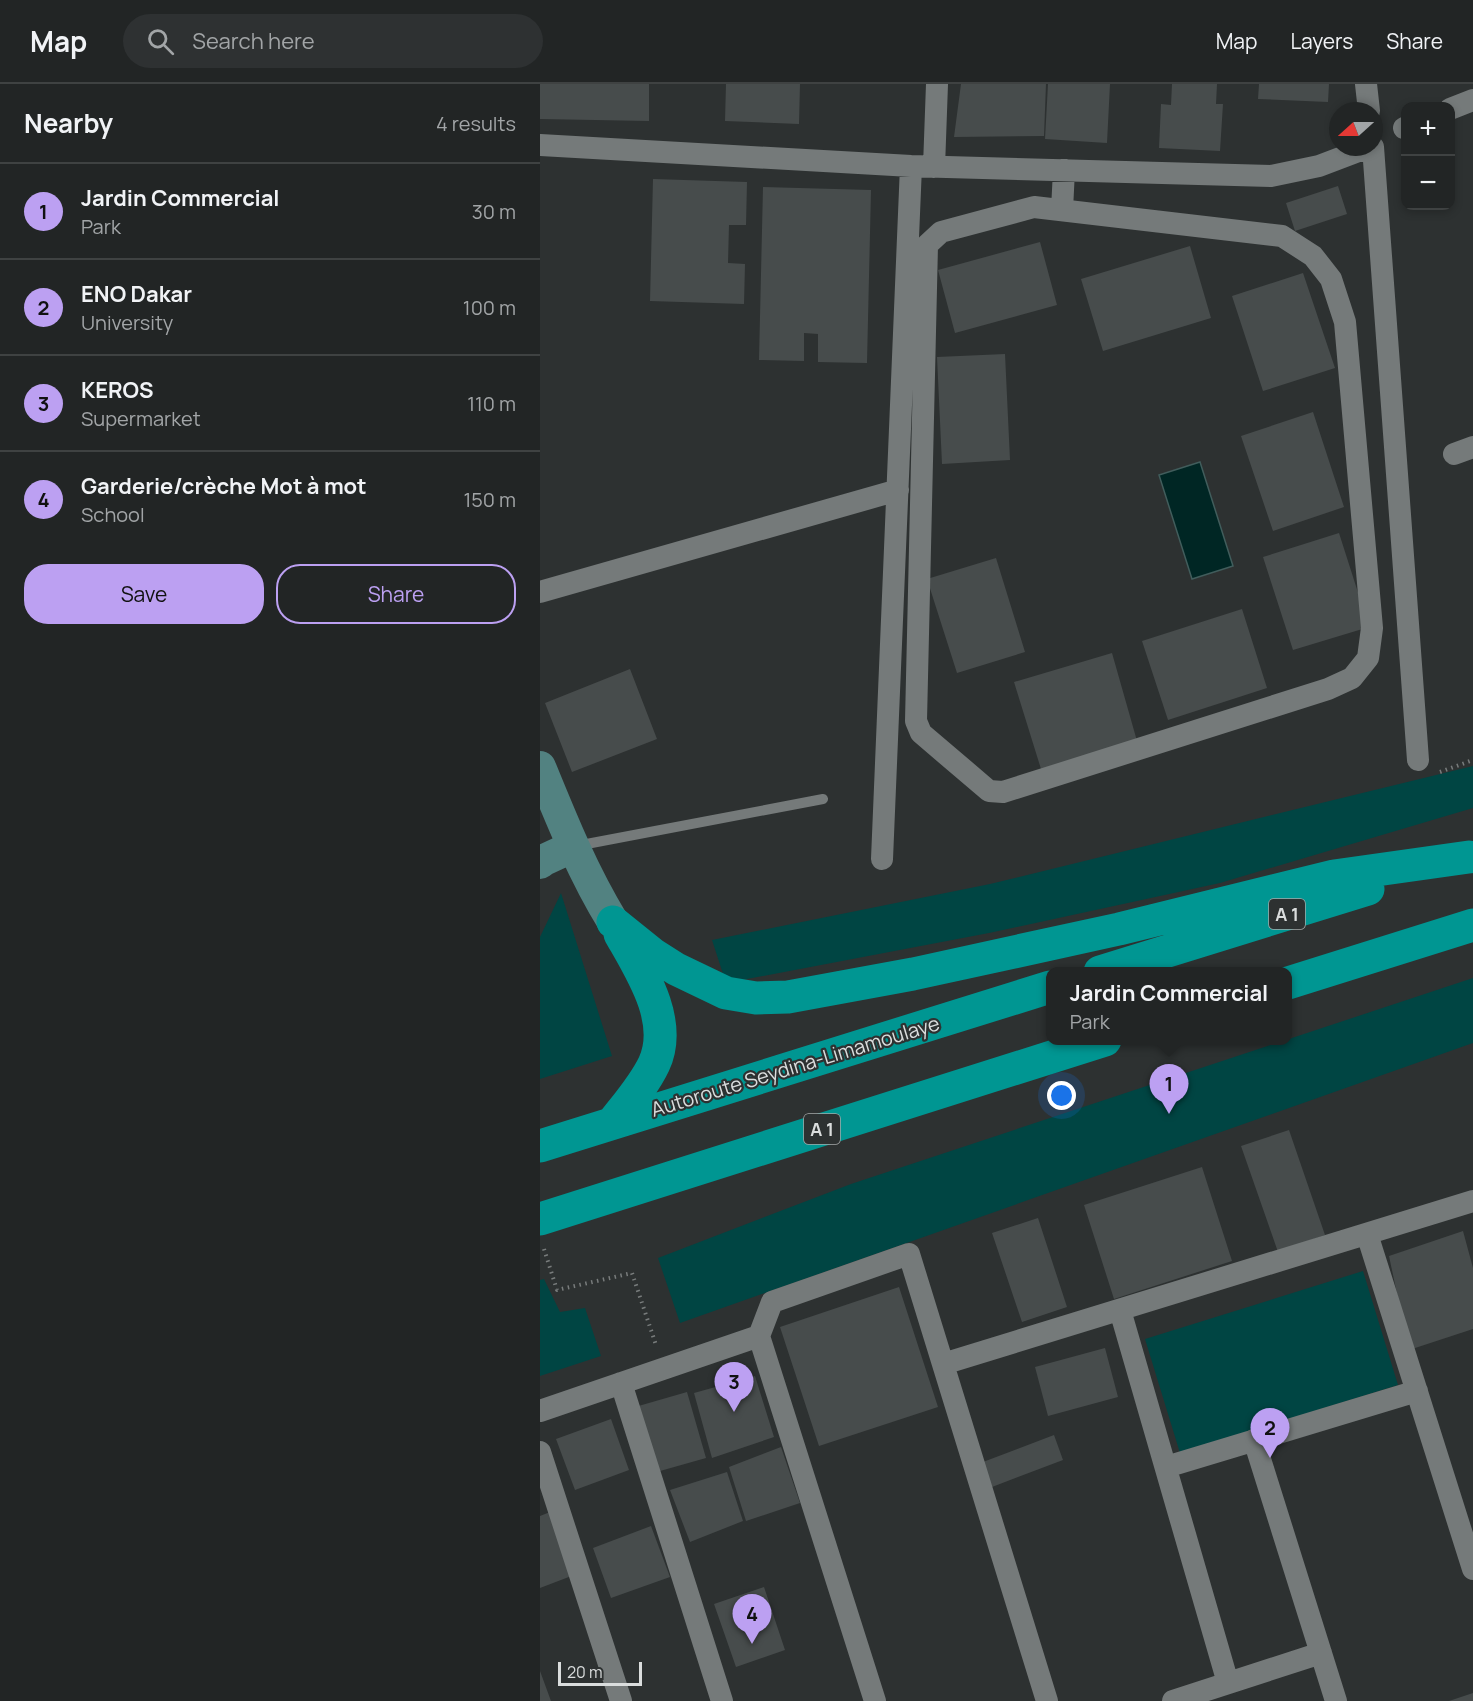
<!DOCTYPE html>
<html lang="en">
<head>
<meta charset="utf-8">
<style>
  :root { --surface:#222525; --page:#2e3132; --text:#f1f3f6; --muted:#a2a5a7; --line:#3f4242; --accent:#bca0f2 }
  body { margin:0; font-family:Manrope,sans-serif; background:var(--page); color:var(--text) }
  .controls { position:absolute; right:18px; top:18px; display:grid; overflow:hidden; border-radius:12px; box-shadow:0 3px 9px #0003 }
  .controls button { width:54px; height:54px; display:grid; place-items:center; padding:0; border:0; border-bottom:2px solid var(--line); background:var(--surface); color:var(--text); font:30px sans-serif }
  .compass { position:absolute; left:789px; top:18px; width:54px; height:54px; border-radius:50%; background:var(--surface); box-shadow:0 3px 9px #0003; rotate:249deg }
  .scale { position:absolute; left:18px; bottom:15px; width:84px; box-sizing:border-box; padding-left:6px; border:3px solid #dadddd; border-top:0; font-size:16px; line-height:21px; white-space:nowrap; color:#dadddd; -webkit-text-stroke:4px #2d3131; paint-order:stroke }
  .you { position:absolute; left:522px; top:1012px; width:21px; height:21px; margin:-15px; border:4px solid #fff; border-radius:50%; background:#1a73e8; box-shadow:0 0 0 9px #1a73e833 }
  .badge { display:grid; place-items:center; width:39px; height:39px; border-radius:50%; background:var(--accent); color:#111; font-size:20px; font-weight:700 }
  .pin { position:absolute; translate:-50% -50px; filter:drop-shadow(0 2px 3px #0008) }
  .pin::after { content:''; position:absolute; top:32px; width:21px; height:18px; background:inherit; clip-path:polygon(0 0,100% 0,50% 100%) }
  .popup { position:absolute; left:506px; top:883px; width:246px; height:78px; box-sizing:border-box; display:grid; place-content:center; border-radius:12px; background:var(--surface); filter:drop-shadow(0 2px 4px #0005); font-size:20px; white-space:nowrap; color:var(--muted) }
  .popup b { font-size:22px; color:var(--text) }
  .popup::after { content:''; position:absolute; left:50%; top:100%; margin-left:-12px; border:12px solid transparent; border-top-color:var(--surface) }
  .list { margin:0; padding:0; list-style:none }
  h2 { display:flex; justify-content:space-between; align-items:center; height:78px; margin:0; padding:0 24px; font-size:26px }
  h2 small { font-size:20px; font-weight:400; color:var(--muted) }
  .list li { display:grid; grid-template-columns:39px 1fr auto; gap:18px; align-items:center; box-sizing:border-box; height:96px; padding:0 24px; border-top:2px solid var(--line) }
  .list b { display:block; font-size:22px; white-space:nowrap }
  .list p { margin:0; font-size:20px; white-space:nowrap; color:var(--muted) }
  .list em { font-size:20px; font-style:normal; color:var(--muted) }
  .actions { display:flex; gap:12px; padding:18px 24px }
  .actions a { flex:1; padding:14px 0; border:2px solid var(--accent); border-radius:24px; text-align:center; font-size:21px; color:var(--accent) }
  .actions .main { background:var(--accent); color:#111 }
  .icon { flex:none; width:33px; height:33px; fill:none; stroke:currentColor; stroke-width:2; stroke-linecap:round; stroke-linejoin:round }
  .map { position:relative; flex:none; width:933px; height:1617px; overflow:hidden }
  header { display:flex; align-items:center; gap:36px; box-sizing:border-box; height:84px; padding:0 30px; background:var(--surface); border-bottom:2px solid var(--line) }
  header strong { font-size:28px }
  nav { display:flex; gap:33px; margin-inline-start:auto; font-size:21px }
  .search { width:420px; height:54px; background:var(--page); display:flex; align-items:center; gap:15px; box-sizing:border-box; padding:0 21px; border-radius:33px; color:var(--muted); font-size:22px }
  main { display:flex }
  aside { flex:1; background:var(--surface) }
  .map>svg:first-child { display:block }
  .green { fill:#004543 }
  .water { fill:#002624; stroke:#415d5c; stroke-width:1.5 }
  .building { fill:#474c4c }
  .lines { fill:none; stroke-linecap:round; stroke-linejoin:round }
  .path { stroke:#787c7c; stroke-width:4; stroke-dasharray:1.5 4.5; stroke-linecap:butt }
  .lane { stroke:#757a7a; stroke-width:10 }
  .street { stroke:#757a7a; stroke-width:22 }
  .secondary { stroke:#528281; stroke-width:32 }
  .highway { stroke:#009692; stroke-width:33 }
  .labels { text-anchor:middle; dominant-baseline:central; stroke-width:4.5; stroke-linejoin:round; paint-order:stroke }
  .shield { fill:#2d3131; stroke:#a6a9a9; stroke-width:1.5 }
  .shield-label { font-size:18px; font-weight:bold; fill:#dadddd }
  .street-label { font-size:20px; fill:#dadddd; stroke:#2d3131 }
</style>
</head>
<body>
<header>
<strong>Map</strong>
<div class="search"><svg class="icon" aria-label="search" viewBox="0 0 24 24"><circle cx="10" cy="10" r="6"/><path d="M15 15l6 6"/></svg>Search here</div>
<nav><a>Map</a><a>Layers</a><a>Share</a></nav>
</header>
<main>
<aside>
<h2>Nearby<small>4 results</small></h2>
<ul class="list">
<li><span class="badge">1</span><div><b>Jardin Commercial</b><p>Park</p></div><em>30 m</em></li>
<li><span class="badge">2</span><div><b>ENO Dakar</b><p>University</p></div><em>100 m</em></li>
<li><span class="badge">3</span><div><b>KEROS</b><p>Supermarket</p></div><em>110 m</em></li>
<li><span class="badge">4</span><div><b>Garderie/crèche Mot à mot</b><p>School</p></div><em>150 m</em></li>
</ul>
<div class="actions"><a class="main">Save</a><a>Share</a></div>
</aside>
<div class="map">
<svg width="933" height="1617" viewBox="0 0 933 1617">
  <rect width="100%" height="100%" fill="#2d3131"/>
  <path class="green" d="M933,682V724L680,799L449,849L186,899L172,856L450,800Z
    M21,809L72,972L0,995V853Z
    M933,894V959L140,1239L118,1174L311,1100Z
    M823,1187L858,1301L640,1369L605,1255Z
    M4,1195L20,1228L45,1224L61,1272L0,1292V1196Z"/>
  <path class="water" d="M660,378L693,482L652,495L619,391Z"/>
  <path class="building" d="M0,0H109V37L0,35Z
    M186,0H260L259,40L185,37Z
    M421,0H506L504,52L414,53Z
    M508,0H570L567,59L505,55Z
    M632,0H677L676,20H683L680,67L619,64L621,20L631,21Z
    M719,0H789L788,18L718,15Z
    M113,95L207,98L206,141H189L188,179L205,180L204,220L110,217Z
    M798,102L807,130L755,147L746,119Z
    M223,103L331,106L327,279L278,278V250L264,249V277L219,276Z
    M500,158L517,221L415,249L398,186Z
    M650,162L671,234L563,267L541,195Z
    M763,189L795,284L723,307L692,212Z
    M465,270L470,376L402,380L397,273Z
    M773,328L804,423L733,447L701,352Z
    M799,449L829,543L753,566L723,473Z
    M456,474L485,568L417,589L387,495Z
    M702,525L727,604L628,636L602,557Z
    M572,569L597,657L501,685L474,598Z
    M90,585L117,655L32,688L5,619Z
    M749,1046L785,1151L738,1168L701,1062Z
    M662,1083L692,1177L574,1215L544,1121Z
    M498,1134L527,1223L482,1238L452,1149Z
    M923,1147L933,1184V1245L869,1266L849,1172Z
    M359,1203L398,1323L279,1362L240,1243Z
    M565,1264L578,1313L508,1332L495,1283Z
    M215,1292L234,1353L172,1374L154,1309Z
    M147,1308L166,1374L113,1389L95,1323Z
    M71,1335L89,1386L35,1406L16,1355Z
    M514,1351L523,1376L452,1403L443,1378Z
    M241,1363L260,1419L206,1437L189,1383Z
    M187,1388L203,1437L150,1458L130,1406Z
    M10,1428L34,1491L0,1504V1432Z
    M111,1442L130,1493L71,1514L53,1464Z
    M224,1503L245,1566L196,1583L174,1520Z
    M0,1587L11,1617H0Z
    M933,1609V1617H909Z"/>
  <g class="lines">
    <path class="path" d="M900,688L933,676
      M4,1165L17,1206L92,1189L116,1261"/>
    <path class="lane" d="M36,762L283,715"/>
    <path class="street" d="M826,0L829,27
      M910,25L933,16
      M864,44L866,43
      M0,61L371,82L731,92L779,82L829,63
      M833,63L878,676
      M394,83L397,0
      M494,123L742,152L773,172L791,195L805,238L832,544L828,574L812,594L788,605L463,708L449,707L381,649L376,637L387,161L401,148Z
      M522,126L524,86
      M914,370L933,363
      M0,508L358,406
      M342,775L371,82
      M827,1150L933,1485
      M580,1226L688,1599
      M403,1280L933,1117
      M81,1299L182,1617
      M0,1327L219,1252
      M714,1356L796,1617
      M0,1368L81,1617
      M626,1383L877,1307
      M335,1617L219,1252L232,1218L369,1170L507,1617
      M633,1617L781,1569"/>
    <path class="secondary" d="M0,683C22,737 43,789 73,838
      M0,779L4,776L32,763"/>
    <path class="highway" d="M73,838L114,871L136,885L186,909L216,914L248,913L373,890L579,845L794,792L929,773
      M560,888L828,805
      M748,899L933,841
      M74,1037C88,1019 104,1001 114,980C134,937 101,887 80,850
      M0,1062L510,903
      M0,1135L565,956"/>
  </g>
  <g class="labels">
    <g class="shield">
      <rect x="729" y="815" width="36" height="30" rx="4.5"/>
      <rect x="264" y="1030" width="36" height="30" rx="4.5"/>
    </g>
    <g class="shield-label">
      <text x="747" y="830">A 1</text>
      <text x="282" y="1045">A 1</text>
    </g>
    <g class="street-label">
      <text transform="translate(255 982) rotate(-17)">Autoroute Seydina-Limamoulaye</text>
    </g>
  </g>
</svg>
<div class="controls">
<button>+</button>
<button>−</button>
</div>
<svg class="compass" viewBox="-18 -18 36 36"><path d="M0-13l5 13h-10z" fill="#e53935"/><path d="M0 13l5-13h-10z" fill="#a2a5a7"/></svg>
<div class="scale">20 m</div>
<div class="you"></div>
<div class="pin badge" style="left:629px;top:1030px">1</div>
<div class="popup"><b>Jardin Commercial</b>Park</div>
<div class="pin badge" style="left:730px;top:1374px">2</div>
<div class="pin badge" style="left:194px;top:1328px">3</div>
<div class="pin badge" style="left:212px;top:1560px">4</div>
</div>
</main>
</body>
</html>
